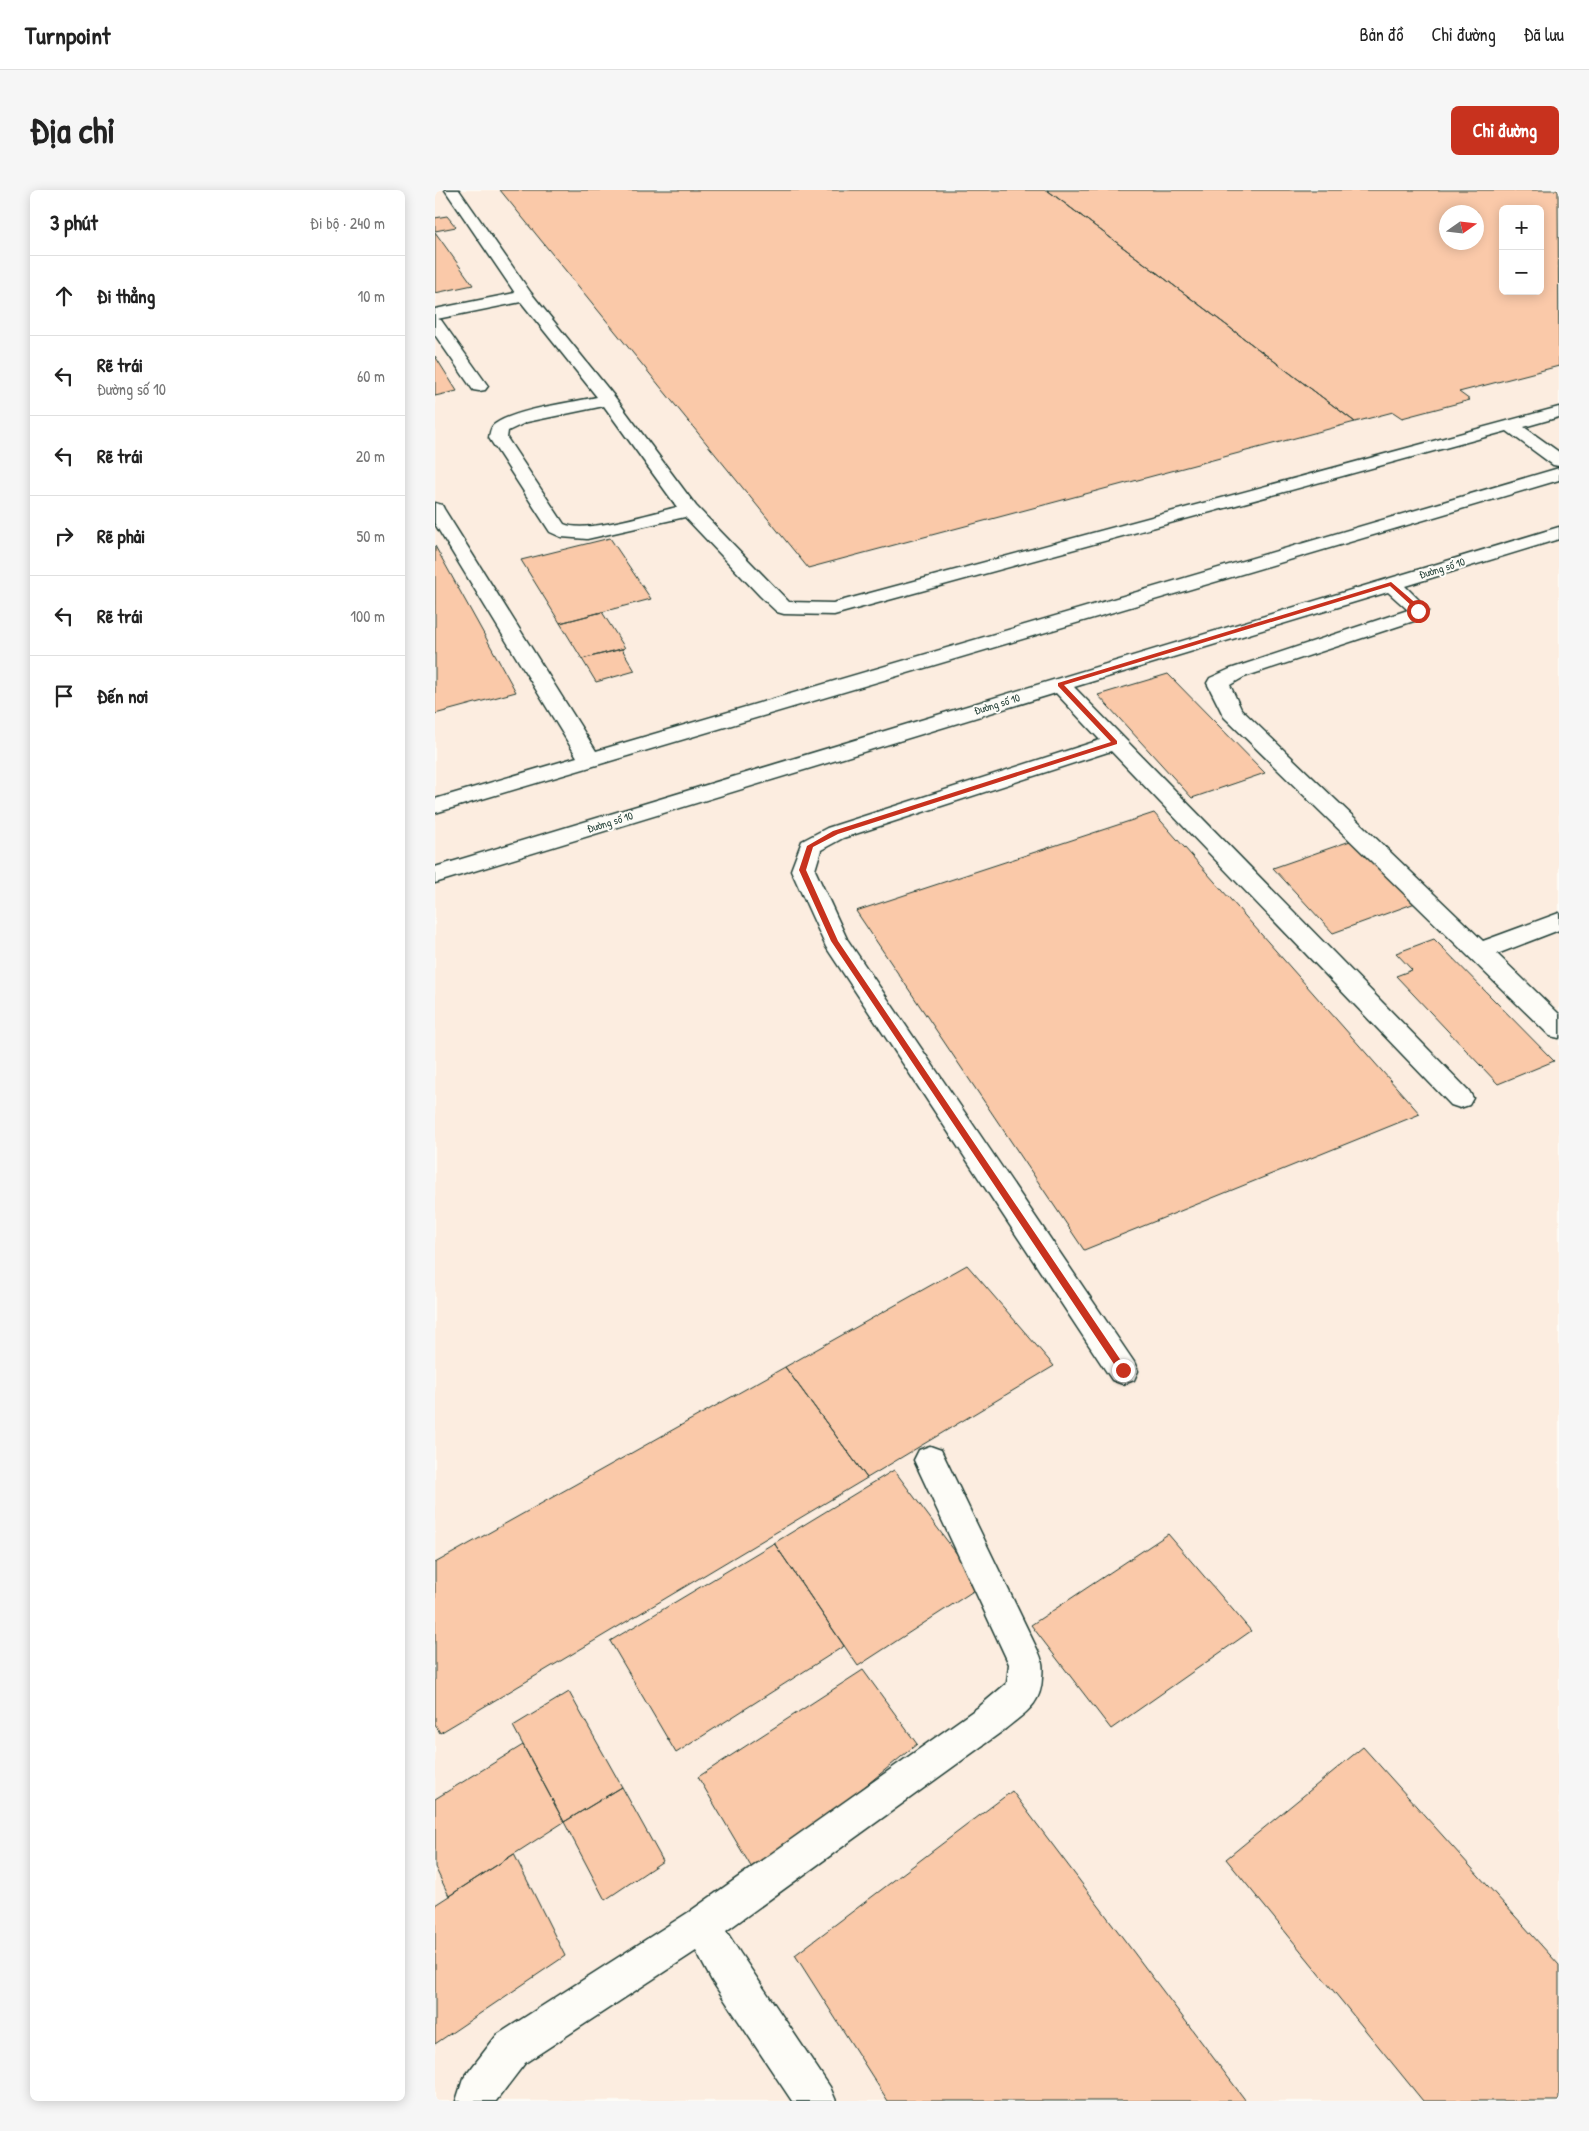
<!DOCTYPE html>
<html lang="vi">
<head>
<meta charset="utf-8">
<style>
  :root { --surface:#fff; --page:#f6f6f6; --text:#222; --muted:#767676; --line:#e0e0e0; --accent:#c8321e }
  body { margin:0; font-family:"Patrick Hand",sans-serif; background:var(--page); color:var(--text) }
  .controls { position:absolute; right:15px; top:15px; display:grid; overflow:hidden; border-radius:8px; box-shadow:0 2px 12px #0003 }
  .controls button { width:45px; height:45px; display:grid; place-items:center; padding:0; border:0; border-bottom:1px solid var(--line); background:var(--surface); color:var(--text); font:25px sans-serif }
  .compass { position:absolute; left:1004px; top:15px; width:45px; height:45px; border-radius:50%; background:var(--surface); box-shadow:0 2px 12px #0003; rotate:76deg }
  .stop { position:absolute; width:15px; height:15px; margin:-11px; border:4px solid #c8321e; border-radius:50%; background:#fff }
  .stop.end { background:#c8321e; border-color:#fff; box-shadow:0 1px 5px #0008 }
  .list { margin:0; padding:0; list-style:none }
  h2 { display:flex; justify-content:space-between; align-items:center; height:65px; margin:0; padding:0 20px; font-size:21px }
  h2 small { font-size:16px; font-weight:400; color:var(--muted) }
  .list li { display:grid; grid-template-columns:32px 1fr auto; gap:15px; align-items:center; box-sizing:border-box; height:80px; padding:0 20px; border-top:1px solid var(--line) }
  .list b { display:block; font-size:19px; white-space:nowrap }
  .list p { margin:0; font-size:16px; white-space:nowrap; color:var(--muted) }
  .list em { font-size:16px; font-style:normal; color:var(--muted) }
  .icon { flex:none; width:28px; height:28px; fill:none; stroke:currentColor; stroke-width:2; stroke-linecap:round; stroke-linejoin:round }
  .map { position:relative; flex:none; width:1124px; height:1911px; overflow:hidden; border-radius:8px }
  header { display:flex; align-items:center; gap:30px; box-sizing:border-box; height:70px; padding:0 25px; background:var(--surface); border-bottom:1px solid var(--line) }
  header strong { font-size:24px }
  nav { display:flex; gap:28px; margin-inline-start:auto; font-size:18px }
  .intro { display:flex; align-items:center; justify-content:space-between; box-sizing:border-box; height:120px; padding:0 30px }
  h1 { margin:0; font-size:35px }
  .button { padding:12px 22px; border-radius:8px; background:var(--accent); color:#fff; font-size:18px; font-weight:700 }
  main { display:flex; gap:30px; padding:0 30px }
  aside { flex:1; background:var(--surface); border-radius:8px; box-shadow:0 2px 12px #0003 }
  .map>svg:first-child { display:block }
  .built { fill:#fcede0; fill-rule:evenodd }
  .building { fill:#fac9a9; stroke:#1f3d34; fill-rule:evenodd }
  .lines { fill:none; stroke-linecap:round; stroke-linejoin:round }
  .minor-casing { stroke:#1f3d34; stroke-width:3 }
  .minor { fill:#fdfcf7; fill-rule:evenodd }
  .route { fill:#c8321e }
  .labels { text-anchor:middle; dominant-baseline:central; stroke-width:4; stroke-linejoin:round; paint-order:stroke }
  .far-street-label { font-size:11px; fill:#1f3d34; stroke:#fdfcf7 }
</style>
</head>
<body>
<header>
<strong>Turnpoint</strong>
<nav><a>Bản đồ</a><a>Chỉ đường</a><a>Đã lưu</a></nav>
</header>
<div class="intro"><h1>Địa chỉ</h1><a class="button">Chỉ đường</a></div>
<main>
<aside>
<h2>3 phút<small>Đi bộ · 240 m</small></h2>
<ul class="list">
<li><svg class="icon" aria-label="ahead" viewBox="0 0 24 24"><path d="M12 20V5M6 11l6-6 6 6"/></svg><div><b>Đi thẳng</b></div><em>10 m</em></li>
<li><svg class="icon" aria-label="left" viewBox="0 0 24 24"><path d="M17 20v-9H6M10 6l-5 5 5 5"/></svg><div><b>Rẽ trái</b><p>Đường số 10</p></div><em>60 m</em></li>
<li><svg class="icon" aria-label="left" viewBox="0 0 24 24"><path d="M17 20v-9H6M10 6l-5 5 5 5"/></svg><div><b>Rẽ trái</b></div><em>20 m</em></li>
<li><svg class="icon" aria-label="right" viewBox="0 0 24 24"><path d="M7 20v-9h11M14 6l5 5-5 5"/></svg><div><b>Rẽ phải</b></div><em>50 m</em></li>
<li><svg class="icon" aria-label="left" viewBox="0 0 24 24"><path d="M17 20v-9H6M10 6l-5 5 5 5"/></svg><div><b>Rẽ trái</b></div><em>100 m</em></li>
<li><svg class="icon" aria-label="arrive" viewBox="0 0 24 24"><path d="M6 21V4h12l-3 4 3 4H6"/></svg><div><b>Đến nơi</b></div></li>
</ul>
</aside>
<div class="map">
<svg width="1124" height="1911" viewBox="0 0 1124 1911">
  <rect width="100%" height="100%" fill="#fdfcf7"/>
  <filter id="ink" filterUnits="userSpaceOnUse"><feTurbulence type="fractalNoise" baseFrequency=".02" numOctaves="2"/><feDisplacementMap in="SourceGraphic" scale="10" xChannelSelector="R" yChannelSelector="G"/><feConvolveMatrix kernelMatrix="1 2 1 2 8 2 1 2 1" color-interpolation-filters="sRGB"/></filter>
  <g filter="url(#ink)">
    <path class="built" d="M0,0H1124V1911H0ZM1068,19H1105V101H1068ZM1012,22H1042V52H1012Z"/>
    <path class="building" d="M65,0H612L920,232L373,378Z
      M612,0H1123L1124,176L1024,202L1035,210L967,228L958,222L920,232ZM1068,19H1105V101H1068ZM1012,22H1042V52H1012Z
      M12,26L21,37L0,41V28Z
      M0,42L38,95L0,103Z
      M0,166L22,201L0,206Z
      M175,348L216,409L125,433L86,370Z
      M0,356L81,502L0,524Z
      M167,422L190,458L147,469L125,433Z
      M187,459L200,481L161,492L147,469Z
      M733,484L830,583L757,608L663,505Z
      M719,623L985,924L649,1060L421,721Z
      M921,649L983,712L898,743L838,678Z
      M999,749L1119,871L1063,894L961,786L977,780L961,763Z
      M532,1075L619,1176L432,1288L350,1177Z
      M350,1177L432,1288L5,1543L0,1534V1373Z
      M459,1280L546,1396L423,1476L339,1353Z
      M733,1344L816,1441L676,1539L596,1435Z
      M339,1353L409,1456L241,1563L175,1451Z
      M428,1480L482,1554L321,1685L263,1587Z
      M134,1502L187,1597L129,1632L78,1536Z
      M88,1555L129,1632L14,1706L0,1677V1609Z
      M928,1557L1124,1775V1911H988L791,1669Z
      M187,1597L228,1671L170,1710L129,1632Z
      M577,1601L811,1911H453L360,1765Z
      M79,1664L130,1766L0,1854V1715Z"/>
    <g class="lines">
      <defs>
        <path id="minor" d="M10,0H24L96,103L179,206L261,316L354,412L398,413L1124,217V227L1089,237L1124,262V276L1118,275L1072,241L406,423L399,425L349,424L342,422L325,406L250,327L152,349L126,347L115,342L54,248C55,243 55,237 60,234C81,219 135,213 162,207L86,112L2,129L6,130L53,196L50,200L44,201L38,200L0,145V119L80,103ZM169,216L242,317C217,323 151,344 129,334L72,248L73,241L92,232Z
          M1124,278V290L0,623V609L142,567L0,334V313L7,315L9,319L161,561Z
          M1124,337V349L970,396L992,418L993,421L988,428L809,487L795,495L806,519L1048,751L1124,723V740L1062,764L1124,824V848L1115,846L789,527L772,493L775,488L795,479L973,420L953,402L639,497L1034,901L1038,908L1034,915L1025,918L1016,915L676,561L408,648L386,660L380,680L412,749L699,1172L703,1181L699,1190L688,1194L677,1190L391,757L356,680L367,651L392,638L665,550L621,503L0,693V677Z
          M495,1256L506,1260L603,1461C608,1471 608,1477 607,1488C606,1516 589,1523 569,1540L291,1741L305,1763L395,1897L401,1911H357L277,1791L261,1761L90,1873L61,1911H21L28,1889L62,1845L254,1722L545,1516L572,1493L574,1474L479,1270L484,1260Z"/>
      </defs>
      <use href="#minor" class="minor-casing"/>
      <use href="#minor" class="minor"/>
    </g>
  </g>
  <path class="route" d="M956,392L984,416L985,423H981L979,418L955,396L629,495L682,551V554L403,644L378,657L371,680L403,751L691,1178V1183H685L396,751L364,680L372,656L398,641L676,552L623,496V493Z"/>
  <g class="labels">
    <g class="far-street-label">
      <text transform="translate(1007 378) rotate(-17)">Đường số 10</text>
      <text transform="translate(562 514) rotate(-17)">Đường số 10</text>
      <text transform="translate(175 632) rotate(-17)">Đường số 10</text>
    </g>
  </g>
</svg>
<div class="controls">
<button>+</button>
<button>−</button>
</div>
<svg class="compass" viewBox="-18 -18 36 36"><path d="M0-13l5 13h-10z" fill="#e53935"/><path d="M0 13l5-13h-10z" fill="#767676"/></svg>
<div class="stop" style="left:983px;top:421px"></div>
<div class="stop end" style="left:688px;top:1180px"></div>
</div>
</main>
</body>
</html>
